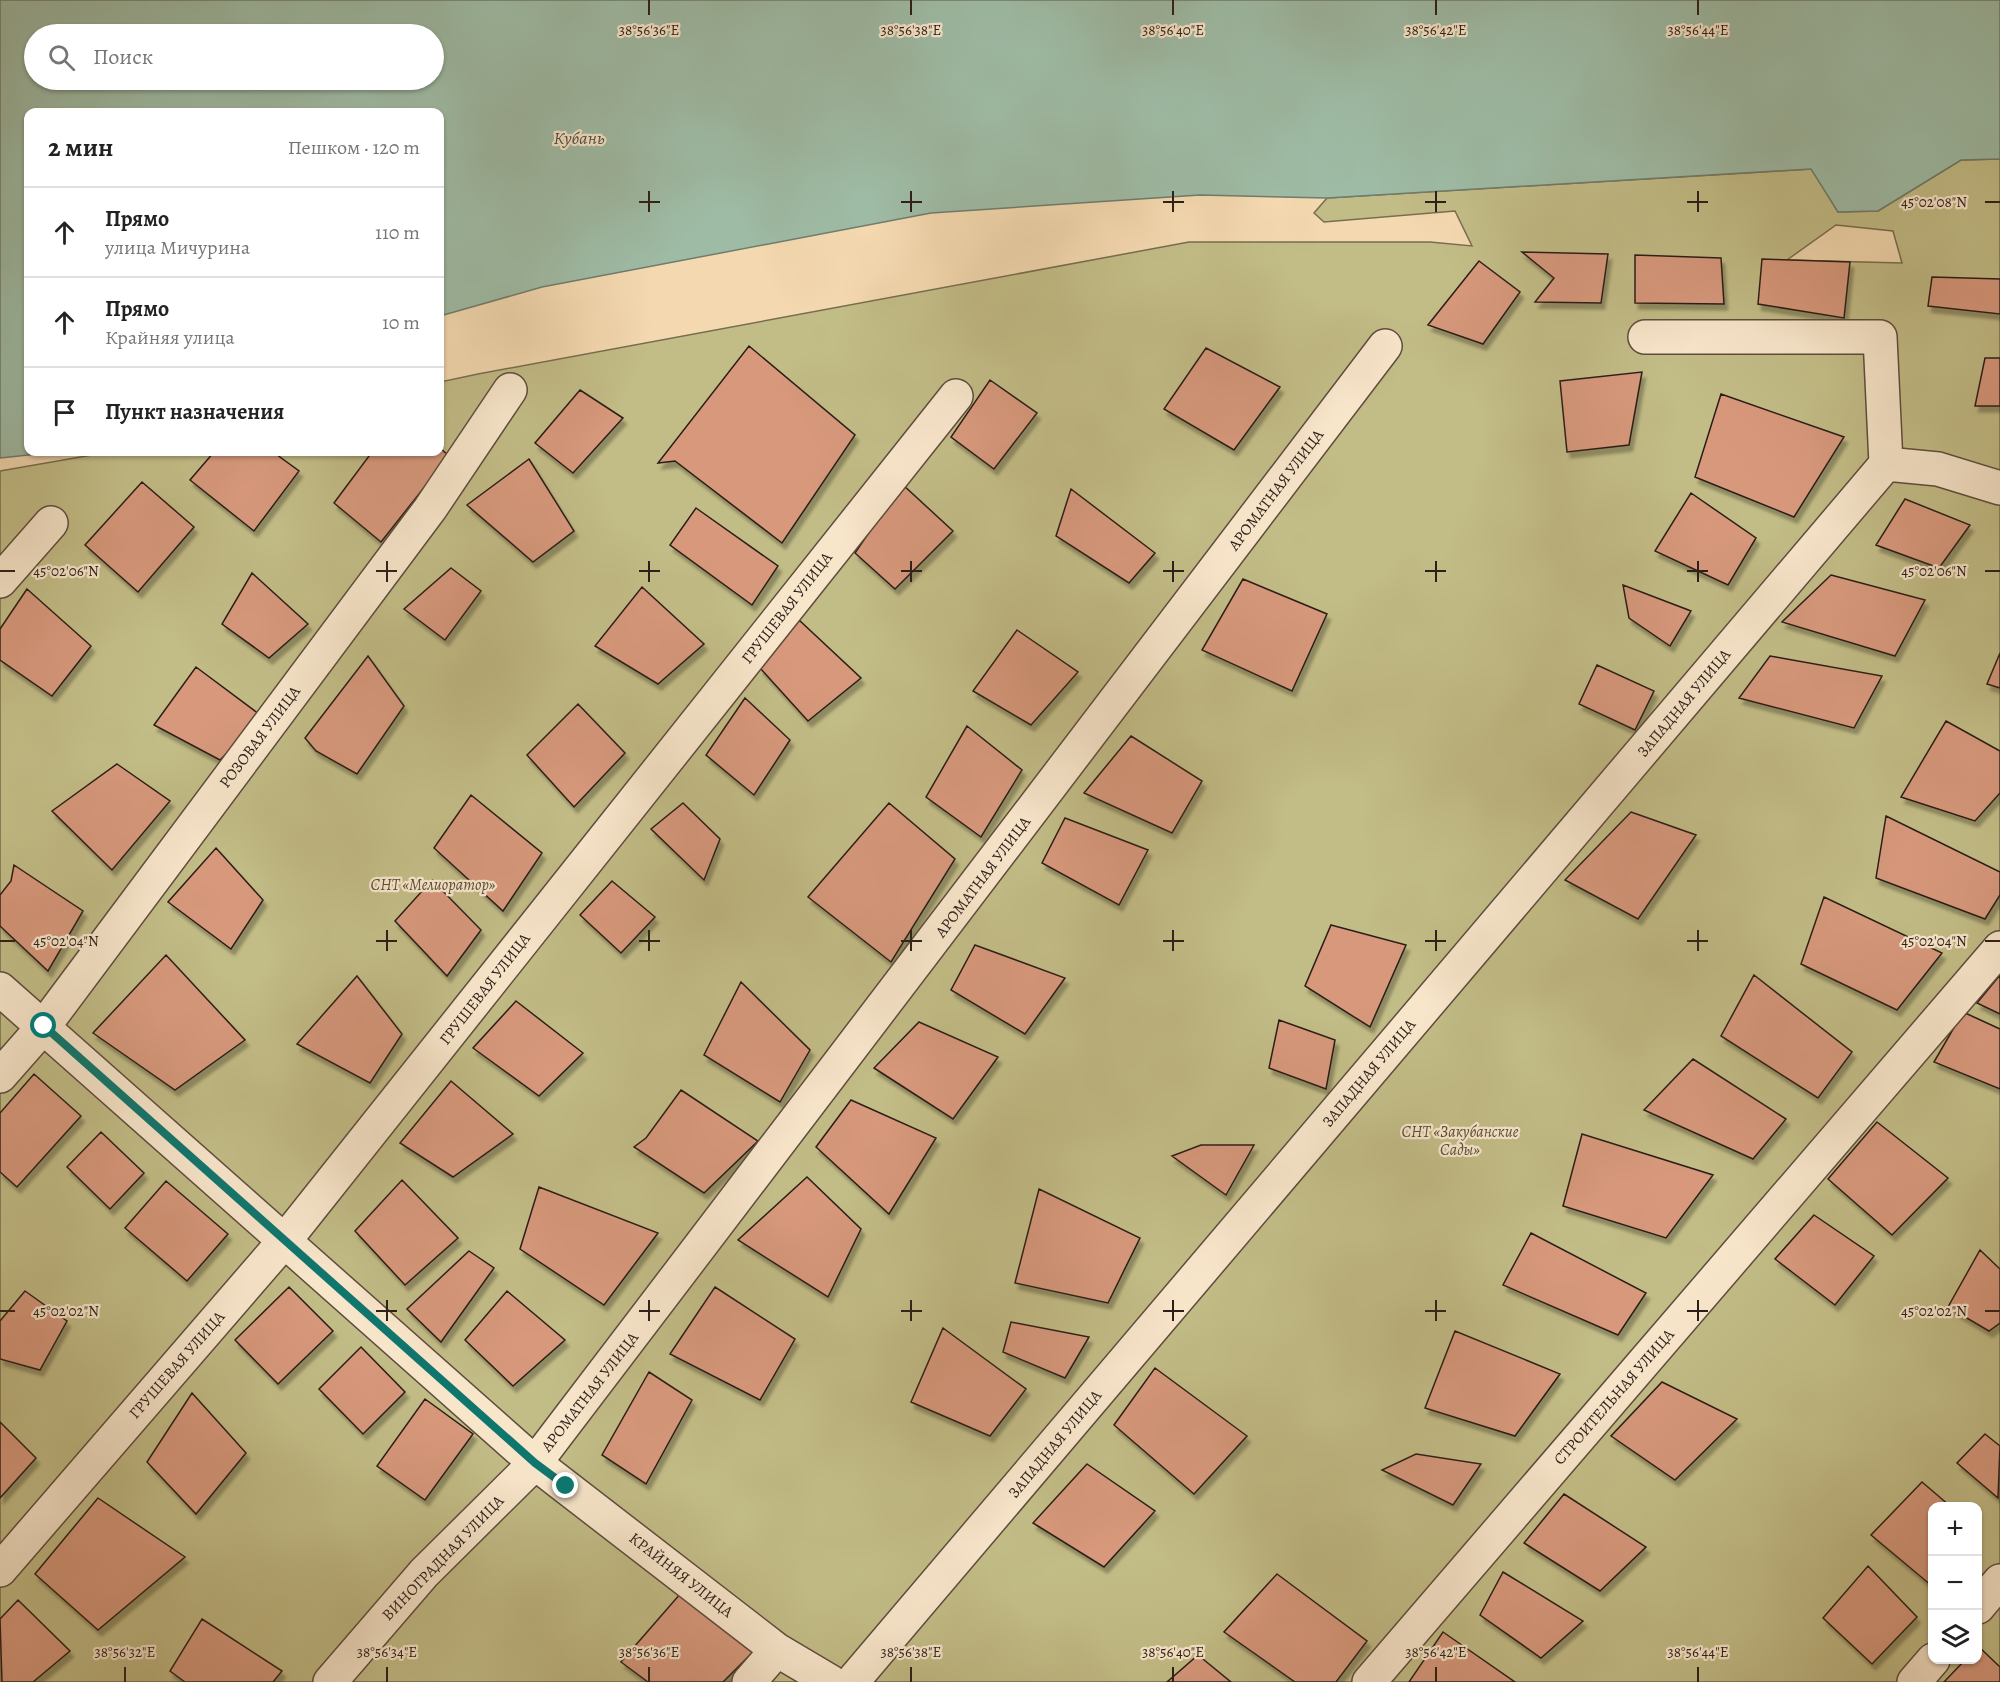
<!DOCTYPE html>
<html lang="ru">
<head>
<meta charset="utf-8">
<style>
  :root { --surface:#fff; --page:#f2f2f2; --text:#222; --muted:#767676; --line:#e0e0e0 }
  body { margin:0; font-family:Alegreya,serif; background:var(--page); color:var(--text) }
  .controls { position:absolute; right:18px; bottom:18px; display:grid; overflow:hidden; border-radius:12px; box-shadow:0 2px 4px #0004 }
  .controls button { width:54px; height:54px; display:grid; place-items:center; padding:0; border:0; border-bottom:2px solid var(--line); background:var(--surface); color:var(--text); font:30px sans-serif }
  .stop { position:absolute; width:18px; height:18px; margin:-14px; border:4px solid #0f766e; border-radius:50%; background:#fff }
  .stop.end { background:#0f766e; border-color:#fff; box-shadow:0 2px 6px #0008 }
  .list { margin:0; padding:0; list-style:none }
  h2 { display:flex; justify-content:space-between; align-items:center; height:78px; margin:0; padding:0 24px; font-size:26px }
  h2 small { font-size:20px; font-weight:400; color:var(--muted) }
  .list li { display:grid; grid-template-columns:39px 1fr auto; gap:18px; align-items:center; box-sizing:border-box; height:90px; padding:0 24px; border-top:2px solid var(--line) }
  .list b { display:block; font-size:22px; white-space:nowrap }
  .list p { margin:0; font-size:20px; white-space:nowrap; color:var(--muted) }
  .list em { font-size:20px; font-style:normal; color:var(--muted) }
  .icon { flex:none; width:33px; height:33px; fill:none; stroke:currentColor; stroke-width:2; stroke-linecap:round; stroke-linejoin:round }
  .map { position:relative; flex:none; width:2000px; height:1682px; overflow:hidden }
  .search { position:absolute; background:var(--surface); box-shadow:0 2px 4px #0004; left:24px; top:24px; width:420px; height:66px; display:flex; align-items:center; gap:15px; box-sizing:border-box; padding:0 21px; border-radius:33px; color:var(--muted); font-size:22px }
  .panel { position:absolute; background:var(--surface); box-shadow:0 2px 4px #0004; left:24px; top:108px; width:420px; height:348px; border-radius:12px }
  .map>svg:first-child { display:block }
  .green { fill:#c2bc86; stroke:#776d4f; stroke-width:1.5; fill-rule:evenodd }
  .water { fill:#9ebba5; stroke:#707c6d; stroke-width:1.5; fill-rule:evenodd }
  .building { fill:#d7987b; stroke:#2c1e18; stroke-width:1.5; filter:url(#shadow) }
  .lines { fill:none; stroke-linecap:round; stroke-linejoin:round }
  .minor-casing { stroke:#5e4c3e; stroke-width:36 }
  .minor { stroke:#f8e6cb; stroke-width:33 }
  .route { stroke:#0f766e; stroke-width:8 }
  .ticks { fill:none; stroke:#2c1e18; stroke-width:2 }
  .labels { text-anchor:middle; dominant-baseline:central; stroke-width:4.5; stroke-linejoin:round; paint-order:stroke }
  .street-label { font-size:16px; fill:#2c1e18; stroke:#f8e6cb }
  .park-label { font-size:16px; font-style:italic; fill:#594d39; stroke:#f8e6cb }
  .water-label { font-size:18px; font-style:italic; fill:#4e4d42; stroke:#f8e6cb }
  .ticks-label { font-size:15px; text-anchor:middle; fill:#2c1e18; stroke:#f8e6cb; stroke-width:4.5; stroke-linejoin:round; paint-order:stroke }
</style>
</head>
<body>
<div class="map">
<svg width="2000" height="1682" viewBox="0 0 2000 1682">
  <defs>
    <filter id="shadow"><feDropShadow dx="3.5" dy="6" stdDeviation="1.5" flood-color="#0004"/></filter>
  </defs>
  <rect width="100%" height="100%" fill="#f4d8af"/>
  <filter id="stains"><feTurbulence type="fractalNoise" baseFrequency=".00333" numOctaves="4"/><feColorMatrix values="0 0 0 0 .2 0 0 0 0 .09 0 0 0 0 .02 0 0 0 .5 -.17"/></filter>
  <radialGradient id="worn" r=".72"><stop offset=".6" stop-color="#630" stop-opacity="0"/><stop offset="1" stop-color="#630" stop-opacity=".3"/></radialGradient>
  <path class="green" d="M2000,159V1682H0V471L109,452H440V382L478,374L1189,242H1430L1472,246L1455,211L1324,222L1314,213L1327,198L1812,169L1838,212L1878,211L1961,160ZM1836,225L1893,231L1902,263L1787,260ZM1932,1506H1978V1660H1932Z"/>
  <path class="water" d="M0,0H2000V159L1961,160L1878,211L1838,212L1811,169L1327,198L1200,195L931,213L542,287L440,316V112H28V452H57L0,458ZM34,34H434V80H34Z"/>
  <path class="building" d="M1522,252L1608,254L1601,303L1535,302L1554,278Z
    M1635,255L1721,258L1724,304L1635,303Z
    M1762,259L1850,262L1844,318L1758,304Z
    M1479,261L1520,292L1483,344L1428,325Z
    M1932,277L2000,279V314L1928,306Z
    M749,346L855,435L782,543L675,461L658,463Z
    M1206,348L1280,387L1234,450L1164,409Z
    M1985,358H2000V406H1975Z
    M1642,372L1629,445L1567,452L1560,381Z
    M990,380L1037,413L994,469L951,437Z
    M580,390L623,418L573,473L535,443Z
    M1721,394L1844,437L1794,517L1695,477Z
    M440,448L449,456L381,542L334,503L372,452H440Z
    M214,452H273L299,471L254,531L190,480Z
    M529,459L574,531L533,562L467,505Z
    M142,482L194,527L138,592L85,545Z
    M902,484L953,531L895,589L855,553Z
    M1071,489L1155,553L1129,583L1056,536Z
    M1691,493L1756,538L1728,585L1655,551Z
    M1905,499L1970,525L1939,568L1876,545Z
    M696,508L778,566L752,605L670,545Z
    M451,568L481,591L445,640L404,609Z
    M252,573L308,624L269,658L222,624Z
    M1831,575L1925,600L1895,656L1782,622Z
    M1243,579L1327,614L1292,691L1202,650Z
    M1623,585L1691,611L1670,646L1629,618Z
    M642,587L704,644L658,684L595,646Z
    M27,589L91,646L52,696L0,660V629Z
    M799,620L861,678L808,721L760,668Z
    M1017,630L1078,672L1031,725L973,691Z
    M2000,653V688L1987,684Z
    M368,656L404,706L357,774L316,751L305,738Z
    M1770,656L1882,676L1854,728L1739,698Z
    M1597,665L1654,691L1635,730L1579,704Z
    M196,667L263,717L220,760L154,725Z
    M745,698L790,740L754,795L706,755Z
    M578,704L625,753L574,807L527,755Z
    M1946,721L2000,751V793L1975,821L1901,797Z
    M967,726L1022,770L981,837L926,797Z
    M1131,736L1202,781L1172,833L1084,793Z
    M117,764L170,801L112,870L52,811Z
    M471,795L542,853L503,911L434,848Z
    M683,803L720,839L704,880L651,829Z
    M889,803L955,859L891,962L808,897Z
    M1631,812L1696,835L1638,919L1565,880Z
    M1886,816L2000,872V895L1985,919L1876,878Z
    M1065,818L1148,850L1119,905L1042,863Z
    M216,848L263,900L231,949L168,902Z
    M14,865L83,911L48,971L0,926V895L11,881Z
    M432,880L481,930L447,976L395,921Z
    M612,881L655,917L621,953L580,915Z
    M1824,897L1942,953L1897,1010L1801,964Z
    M1331,925L1406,945L1370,1027L1305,986Z
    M975,945L1065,978L1025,1034L951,990Z
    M166,955L245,1040L175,1090L93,1033Z
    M1754,975L1852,1052L1818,1098L1721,1036Z
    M2000,975V1014L1977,1003Z
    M357,976L402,1034L370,1083L297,1044Z
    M741,982L810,1050L780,1102L704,1055Z
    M516,1001L583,1053L539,1096L473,1048Z
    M1963,1012L2000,1029V1089L1934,1062Z
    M1279,1020L1335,1040L1326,1089L1269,1068Z
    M919,1022L998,1057L953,1119L874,1068Z
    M1693,1059L1786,1119L1753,1159L1644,1110Z
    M34,1074L81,1116L17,1187L0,1172V1113Z
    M451,1081L513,1134L453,1177L400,1143Z
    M681,1090L758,1141L704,1193L634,1147L646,1138Z
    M851,1100L936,1138L889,1214L816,1147Z
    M1877,1122L1948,1178L1892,1235L1828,1179Z
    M101,1132L144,1173L110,1209L67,1167Z
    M1582,1134L1713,1175L1666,1238L1563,1206Z
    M1201,1145H1254L1226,1195L1172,1156Z
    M807,1177L861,1229L828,1297L738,1240Z
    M402,1180L458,1238L405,1285L355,1231Z
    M166,1181L228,1234L187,1281L125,1228Z
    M539,1187L658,1233L604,1305L520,1249Z
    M1039,1189L1140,1238L1108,1303L1015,1283Z
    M1814,1215L1874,1256L1835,1305L1775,1259Z
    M1531,1233L1646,1293L1618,1335L1503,1285Z
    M1980,1250L2000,1269V1323L1989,1331L1948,1307Z
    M469,1251L494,1268L441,1342L407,1309Z
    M289,1287L333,1331L278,1384L235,1340Z
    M715,1287L795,1339L760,1400L670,1354Z
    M25,1291L67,1321L40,1370L0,1359V1321Z
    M507,1291L565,1340L513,1386L465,1340Z
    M1011,1322L1089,1337L1065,1378L1003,1352Z
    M943,1328L1026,1389L990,1436L911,1402Z
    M1455,1331L1560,1374L1515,1436L1425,1408Z
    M361,1347L405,1392L363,1434L319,1389Z
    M1155,1368L1247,1436L1194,1494L1114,1425Z
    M649,1372L692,1400L646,1484L602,1455Z
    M1662,1382L1737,1419L1675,1480L1611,1436Z
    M192,1393L246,1453L196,1514L147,1462Z
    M425,1399L473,1434L425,1500L377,1466Z
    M0,1422L36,1458L0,1498Z
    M1985,1434L2000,1446L1998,1498L1957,1463Z
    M1416,1454L1481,1464L1453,1505L1382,1470Z
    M1087,1464L1155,1511L1104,1567L1033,1523Z
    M1922,1482L1950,1506H1932V1586L1871,1535Z
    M1564,1494L1646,1547L1600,1591L1524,1543Z
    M98,1498L185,1557L98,1630L35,1574Z
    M1868,1566L1917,1617L1872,1664L1823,1618Z
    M1503,1572L1583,1621L1541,1658L1480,1615Z
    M1277,1574L1367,1641L1336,1682H1295L1224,1632Z
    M681,1593L754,1651L723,1682H648L621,1662Z
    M18,1600L70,1651L33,1682H2L0,1619Z
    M202,1619L282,1671L273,1682H185L170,1671Z
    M1443,1632L1515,1682H1409Z
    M1978,1646L2000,1667V1682H1944L1965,1660H1978Z
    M1198,1655L1231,1682H1167Z"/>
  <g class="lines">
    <defs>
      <path id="minor" d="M1645,337H1880L1886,464
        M1886,464L1938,469L2000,488
        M0,581L51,523
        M0,989L535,1463L777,1650L831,1682
        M0,1076L44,1026L430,509L510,390
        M0,1570L286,1239L956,396
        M1978,1607L2000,1581
        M330,1682L424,1573L535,1463L1385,346
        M749,1682L777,1650
        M852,1682L1886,464
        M1369,1682L2000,948
        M1914,1682L1933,1660"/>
    </defs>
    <use href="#minor" class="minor-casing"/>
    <use href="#minor" class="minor"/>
  </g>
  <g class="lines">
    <path class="route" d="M44,1026L535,1463L566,1486"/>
  </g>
  <path class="ticks" d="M649,0V15M911,0V15M1173,0V15M1436,0V15M1698,0V15M649,191V212M911,191V212M1173,191V212M1436,191V212M1698,191V212M639,202H660M901,202H922M1163,202H1184M1425,202H1446M1687,202H1708M1985,202H2000M387,561V582M649,561V582M911,561V582M1173,561V582M1436,561V582M1698,561V582M0,571H15M376,571H397M639,571H660M901,571H922M1163,571H1184M1425,571H1446M1687,571H1708M1985,571H2000M387,930V951M649,930V951M911,930V951M1173,930V951M1436,930V951M1698,930V951M0,941H15M376,941H397M639,941H660M901,941H922M1163,941H1184M1425,941H1446M1687,941H1708M1985,941H2000M387,1300V1321M649,1300V1321M911,1300V1321M1173,1300V1321M1436,1300V1321M1698,1300V1321M0,1311H15M376,1311H397M639,1311H660M901,1311H922M1163,1311H1184M1425,1311H1446M1687,1311H1708M1985,1311H2000M125,1667V1682M387,1667V1682M649,1667V1682M911,1667V1682M1173,1667V1682M1436,1667V1682M1698,1667V1682"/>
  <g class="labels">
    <g class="street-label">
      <text transform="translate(1276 490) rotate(-53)">АРОМАТНАЯ УЛИЦА</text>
      <text transform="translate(787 608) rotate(-52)">ГРУШЕВАЯ УЛИЦА</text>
      <text transform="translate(1684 703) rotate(-50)">ЗАПАДНАЯ УЛИЦА</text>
      <text transform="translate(260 737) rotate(-53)">РОЗОВАЯ УЛИЦА</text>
      <text transform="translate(983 877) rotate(-53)">АРОМАТНАЯ УЛИЦА</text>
      <text transform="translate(485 989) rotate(-52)">ГРУШЕВАЯ УЛИЦА</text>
      <text transform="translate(1369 1073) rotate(-50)">ЗАПАДНАЯ УЛИЦА</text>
      <text transform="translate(177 1365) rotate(-49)">ГРУШЕВАЯ УЛИЦА</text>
      <text transform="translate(590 1392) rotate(-52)">АРОМАТНАЯ УЛИЦА</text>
      <text transform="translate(1614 1397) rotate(-49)">СТРОИТЕЛЬНАЯ УЛИЦА</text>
      <text transform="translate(1055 1444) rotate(-50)">ЗАПАДНАЯ УЛИЦА</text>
      <text transform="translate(443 1558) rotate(-46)">ВИНОГРАДНАЯ УЛИЦА</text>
      <text transform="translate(681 1575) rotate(38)">КРАЙНЯЯ УЛИЦА</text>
    </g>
    <g class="park-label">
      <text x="433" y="885">СНТ «Мелиоратор»</text>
      <text x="1460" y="1132">СНТ «Закубанские<tspan x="1460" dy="18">Сады»</tspan></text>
    </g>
    <g class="water-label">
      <text x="579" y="138">Кубань</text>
    </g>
  </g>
  <g class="ticks-label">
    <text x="649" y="35">38°56'36"E</text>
    <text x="911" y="35">38°56'38"E</text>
    <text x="1173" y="35">38°56'40"E</text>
    <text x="1436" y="35">38°56'42"E</text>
    <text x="1698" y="35">38°56'44"E</text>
    <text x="1934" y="207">45°02'08"N</text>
    <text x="66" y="576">45°02'06"N</text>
    <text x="1934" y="576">45°02'06"N</text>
    <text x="66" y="946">45°02'04"N</text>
    <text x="1934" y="946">45°02'04"N</text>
    <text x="66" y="1316">45°02'02"N</text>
    <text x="1934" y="1316">45°02'02"N</text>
    <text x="125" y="1657">38°56'32"E</text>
    <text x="387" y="1657">38°56'34"E</text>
    <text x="649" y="1657">38°56'36"E</text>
    <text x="911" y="1657">38°56'38"E</text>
    <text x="1173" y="1657">38°56'40"E</text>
    <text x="1436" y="1657">38°56'42"E</text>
    <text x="1698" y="1657">38°56'44"E</text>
  </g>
  <rect width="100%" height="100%" filter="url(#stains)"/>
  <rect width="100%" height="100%" fill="url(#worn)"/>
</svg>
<div class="controls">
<button>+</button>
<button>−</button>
<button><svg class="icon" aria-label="layers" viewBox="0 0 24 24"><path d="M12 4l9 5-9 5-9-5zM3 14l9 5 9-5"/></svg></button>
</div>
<div class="stop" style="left:44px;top:1026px"></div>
<div class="stop end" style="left:566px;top:1486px"></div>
<div class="search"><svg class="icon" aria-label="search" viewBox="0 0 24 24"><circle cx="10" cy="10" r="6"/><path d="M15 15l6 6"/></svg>Поиск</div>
<section class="panel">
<h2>2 мин<small>Пешком · 120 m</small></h2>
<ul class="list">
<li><svg class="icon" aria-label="ahead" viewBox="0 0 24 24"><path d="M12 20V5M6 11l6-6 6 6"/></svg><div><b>Прямо</b><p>улица Мичурина</p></div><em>110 m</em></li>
<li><svg class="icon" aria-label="ahead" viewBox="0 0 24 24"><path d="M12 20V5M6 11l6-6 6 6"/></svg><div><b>Прямо</b><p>Крайняя улица</p></div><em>10 m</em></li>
<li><svg class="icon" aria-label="arrive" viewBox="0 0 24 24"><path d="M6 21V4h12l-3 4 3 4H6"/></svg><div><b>Пункт назначения</b></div></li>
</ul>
</section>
</div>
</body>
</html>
